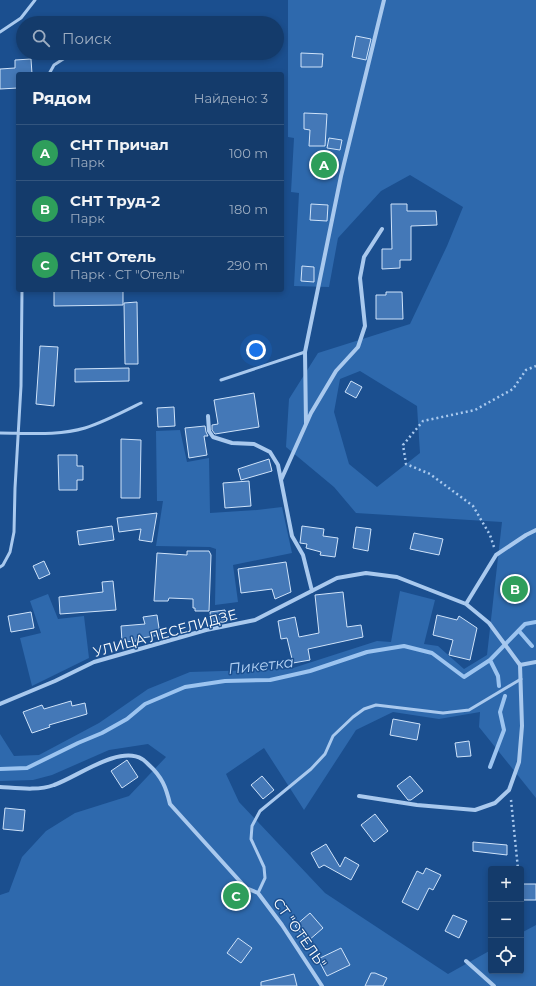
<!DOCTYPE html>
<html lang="ru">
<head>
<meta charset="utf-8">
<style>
  :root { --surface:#143b6b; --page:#1d4271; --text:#f1f3f6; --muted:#9dadc1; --line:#33557e; --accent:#8c9099 }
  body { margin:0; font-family:Montserrat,sans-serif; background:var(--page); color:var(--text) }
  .controls { position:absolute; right:12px; bottom:12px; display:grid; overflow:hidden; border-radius:4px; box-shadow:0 2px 6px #0003 }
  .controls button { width:36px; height:36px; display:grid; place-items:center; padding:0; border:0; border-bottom:1px solid var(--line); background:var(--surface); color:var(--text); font:20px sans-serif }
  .you { position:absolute; left:256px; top:350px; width:14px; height:14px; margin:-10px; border:3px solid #fff; border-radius:50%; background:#1a73e8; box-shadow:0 0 0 6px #1a73e833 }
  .badge { display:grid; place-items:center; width:26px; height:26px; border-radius:50%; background:var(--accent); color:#fff; font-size:13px; font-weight:700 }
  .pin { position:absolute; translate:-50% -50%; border:2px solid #fff; box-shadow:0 1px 4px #0006 }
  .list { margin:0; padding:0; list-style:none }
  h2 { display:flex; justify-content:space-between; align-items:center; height:52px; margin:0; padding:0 16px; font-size:17px }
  h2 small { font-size:13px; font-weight:400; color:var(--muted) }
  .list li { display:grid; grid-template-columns:26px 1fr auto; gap:12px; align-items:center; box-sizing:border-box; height:56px; padding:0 16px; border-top:1px solid var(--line) }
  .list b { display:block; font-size:15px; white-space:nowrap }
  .list p { margin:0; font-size:13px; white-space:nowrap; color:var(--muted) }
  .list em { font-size:13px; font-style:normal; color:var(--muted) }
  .icon { flex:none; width:22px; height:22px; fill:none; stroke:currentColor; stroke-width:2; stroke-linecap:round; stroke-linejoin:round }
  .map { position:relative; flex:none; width:536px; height:986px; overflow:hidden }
  .search { position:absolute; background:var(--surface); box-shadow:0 2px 6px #0003; left:16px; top:16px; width:268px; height:44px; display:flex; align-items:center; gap:10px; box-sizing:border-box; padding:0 14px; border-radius:22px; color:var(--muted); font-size:15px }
  .panel { position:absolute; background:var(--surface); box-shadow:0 2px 6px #0003; left:16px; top:72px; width:268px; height:220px; border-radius:4px }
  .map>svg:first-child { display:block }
  .green { fill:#2e69ad; fill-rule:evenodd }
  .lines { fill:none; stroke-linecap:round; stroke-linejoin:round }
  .stream { stroke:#9cc4f0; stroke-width:4 }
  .building { fill:#4478b7; stroke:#cfe3fa }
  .path { stroke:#a9c9ee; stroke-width:2.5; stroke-dasharray:2 3; stroke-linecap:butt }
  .lane { stroke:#a9c9ee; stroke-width:3 }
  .street { stroke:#a9c9ee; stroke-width:4 }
  .labels { text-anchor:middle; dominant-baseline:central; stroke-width:3; stroke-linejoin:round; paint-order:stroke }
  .street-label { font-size:14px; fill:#fff; stroke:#1b4f8f }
  .water-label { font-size:15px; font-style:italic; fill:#b5d3f5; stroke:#1b4f8f }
</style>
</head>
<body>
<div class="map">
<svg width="536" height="986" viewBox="0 0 536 986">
  <rect width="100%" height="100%" fill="#1b4f8f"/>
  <path class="green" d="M288,0H536V798L479,727L480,712L439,719L393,712L356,730L304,810L264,748L226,774L239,802L325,893L448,974L491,950V971H521V933L536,925V986H0V895L9,892L22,857L46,831L75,813L129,796L166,757L148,744L109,750L52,775L33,780L0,781V734L14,756L39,755L99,723L148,689L190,672L290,669L377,641L391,642L400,591L435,600L424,644L438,646L464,669L487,655L502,522L356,513L334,487L286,447L289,399L318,353L410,324L447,246L463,207L410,175L381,191L338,238L329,287L294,286L299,193L291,192L294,138L288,137ZM360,371L417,406L420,453L377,487L349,464L334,412L340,379Z
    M180,430L187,462L209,458L210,513L257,510L282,507L292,553L233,565L238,602L215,605L216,549L210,547L156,546L163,501H157L156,431Z
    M48,594L58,619L84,616L89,658L32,686L20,638L41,633L30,601Z"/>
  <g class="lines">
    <path class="stream" d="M519,631L532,646
      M490,660L498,676L499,686
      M490,767L504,730L500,712L505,696
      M0,769L27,768L78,743L102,733L127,719L145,704L185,687L225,681L270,680L310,671L367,652L404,646L432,653L464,677L490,660L525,624L536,622"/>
  </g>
  <path class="building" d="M356,36L371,39L366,60L352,57Z
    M301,53L323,54L322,67H301Z
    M31,59L32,74H18V88L0,89V69L15,68V60Z
    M304,113L327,114L325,146H309L310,130L304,129Z
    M329,138L342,140L340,150L327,148Z
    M311,204L328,205L327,221L310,220Z
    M391,204H407V211H436L437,225L411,226V260H400V268L382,269V249H392Z
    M302,266L314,267V282L301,281Z
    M54,290H123V305L54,306Z
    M386,292H402L403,319H376V295H386Z
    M137,302L138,364H125L124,303Z
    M40,346L58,347L54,406L36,404Z
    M129,368V381L75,382V369Z
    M351,381L362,387L356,398L345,392Z
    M254,393L259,427L215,434L212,430V425L218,424L214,400Z
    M174,407L175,426L158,427L157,408Z
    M205,426L206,432L208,436H204L207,455L189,458L185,428Z
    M121,439L141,440L140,498H121Z
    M58,455H77V466H83V480H77V490H59Z
    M269,459L272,471L241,480L238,469Z
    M249,481L251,506L225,508L223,483Z
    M157,513L152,542L139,540L141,529L119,532L117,518Z
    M112,526L114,540L79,545L77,531Z
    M302,526L324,529L323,536L338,538L335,557L320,555L321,552L306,548L307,544L300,543Z
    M356,527L371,529L368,551L353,548Z
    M414,533L443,539L439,555L410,549Z
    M187,551H209L211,555L209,611H195V608H193V599L169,598L168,601H154L157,553L187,555Z
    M44,561L50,574L39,579L33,566Z
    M286,562L291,592L275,599L272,589L241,593L238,569Z
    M113,581L116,610L60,614L59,597L103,592L102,582Z
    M343,592L347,627L361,625L363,637L308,649L310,660L293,663L287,638L281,639L278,621L295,617L299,637L319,633L315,595Z
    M225,610L226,620L211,622L210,612Z
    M31,612L34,628L11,632L8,616Z
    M157,615L160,635L136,639L137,641L122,642L121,626L145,624L143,617Z
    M437,615L457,620L459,616L477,628L470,660L449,655L453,640L433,635Z
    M71,701L72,706L85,703L87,714L49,725L50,727L32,733L23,712L42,705L44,709Z
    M393,719L420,724L417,740L390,735Z
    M469,741L471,756L457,757L455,743Z
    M127,760L138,777L122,788L111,771Z
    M262,776L274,790L263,799L251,785Z
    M410,776L423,791L411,800H408L397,786Z
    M5,808L25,810L23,831L3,829Z
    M375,814L388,831L374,842L361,825Z
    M473,842L507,845V855L473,851Z
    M326,844L340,867L345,857L359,865L351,880L324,865L319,868L311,853Z
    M426,868L441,875L433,890L429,888L418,910L402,902L417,871L423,874Z
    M521,884H536V900H521Z
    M310,913L323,928L308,941L295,926Z
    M453,915L467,921L459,938L445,931Z
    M238,938L252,948L241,963L227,953Z
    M341,948L350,965L327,976L318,959Z
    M371,973H375L387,978L383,986H365Z
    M294,974L297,986H261V982Z"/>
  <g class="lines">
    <path class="path" d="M494,547L490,535L473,506L430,474L406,464L403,445L423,421L475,410L513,389L526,370L536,366
      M511,800L518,869"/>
    <path class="lane" d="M0,32L21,18L35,0
      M49,74L54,65L71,54
      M221,380L305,352
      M0,433C28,433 58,436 85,428C102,423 125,411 141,403
      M0,567L3,565L10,552L14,532L15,488L21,386L22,290
      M258,893L265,878L264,867L251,839L252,826L260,811L311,769L325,754L333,736L353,717L364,709L376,705L443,713L469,710L521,679"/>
    <path class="street" d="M208,416L209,431L213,437L232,443L254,444L270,452L278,465L292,536L303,555L312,591
      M306,424L305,352L341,176L384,0
      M281,480L311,413L336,371L358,347L365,326L360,278L364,257L382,229
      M466,604L496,555L526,535L536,530
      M0,704L55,681L94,662L206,630L255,620L337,578L366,573L397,577L466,604L489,623L520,665L536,662
      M0,787C17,788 38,791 54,785C77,777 119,745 142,759C144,760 147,763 149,765C162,777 166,787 170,804L246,888L258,893L282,925L322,986
      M359,796L417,805L475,810L495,803L509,790L519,762L522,726L520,665
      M466,961L494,986"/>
  </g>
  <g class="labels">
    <g class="street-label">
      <text transform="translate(165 633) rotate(-15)">УЛИЦА ЛЕСЕЛИДЗЕ</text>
      <text transform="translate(300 933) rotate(55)">СТ "ОТЕЛЬ"</text>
    </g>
    <g class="water-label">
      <text transform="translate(261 665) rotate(-6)">Пикетка</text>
    </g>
  </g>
</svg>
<div class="controls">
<button>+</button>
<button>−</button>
<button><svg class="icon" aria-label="locate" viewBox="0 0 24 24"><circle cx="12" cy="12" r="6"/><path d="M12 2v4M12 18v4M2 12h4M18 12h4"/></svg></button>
</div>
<div class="you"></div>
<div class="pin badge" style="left:324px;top:165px;background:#2e9e5b">A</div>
<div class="pin badge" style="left:515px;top:589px;background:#2e9e5b">B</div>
<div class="pin badge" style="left:236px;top:896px;background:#2e9e5b">C</div>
<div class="search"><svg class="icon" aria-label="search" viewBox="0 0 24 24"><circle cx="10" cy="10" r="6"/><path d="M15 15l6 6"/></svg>Поиск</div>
<section class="panel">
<h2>Рядом<small>Найдено: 3</small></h2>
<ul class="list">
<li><span class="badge" style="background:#2e9e5b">A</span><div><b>СНТ Причал</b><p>Парк</p></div><em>100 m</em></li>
<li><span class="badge" style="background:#2e9e5b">B</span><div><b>СНТ Труд-2</b><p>Парк</p></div><em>180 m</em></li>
<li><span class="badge" style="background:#2e9e5b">C</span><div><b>СНТ Отель</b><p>Парк · СТ &quot;Отель&quot;</p></div><em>290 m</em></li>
</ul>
</section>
</div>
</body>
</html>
